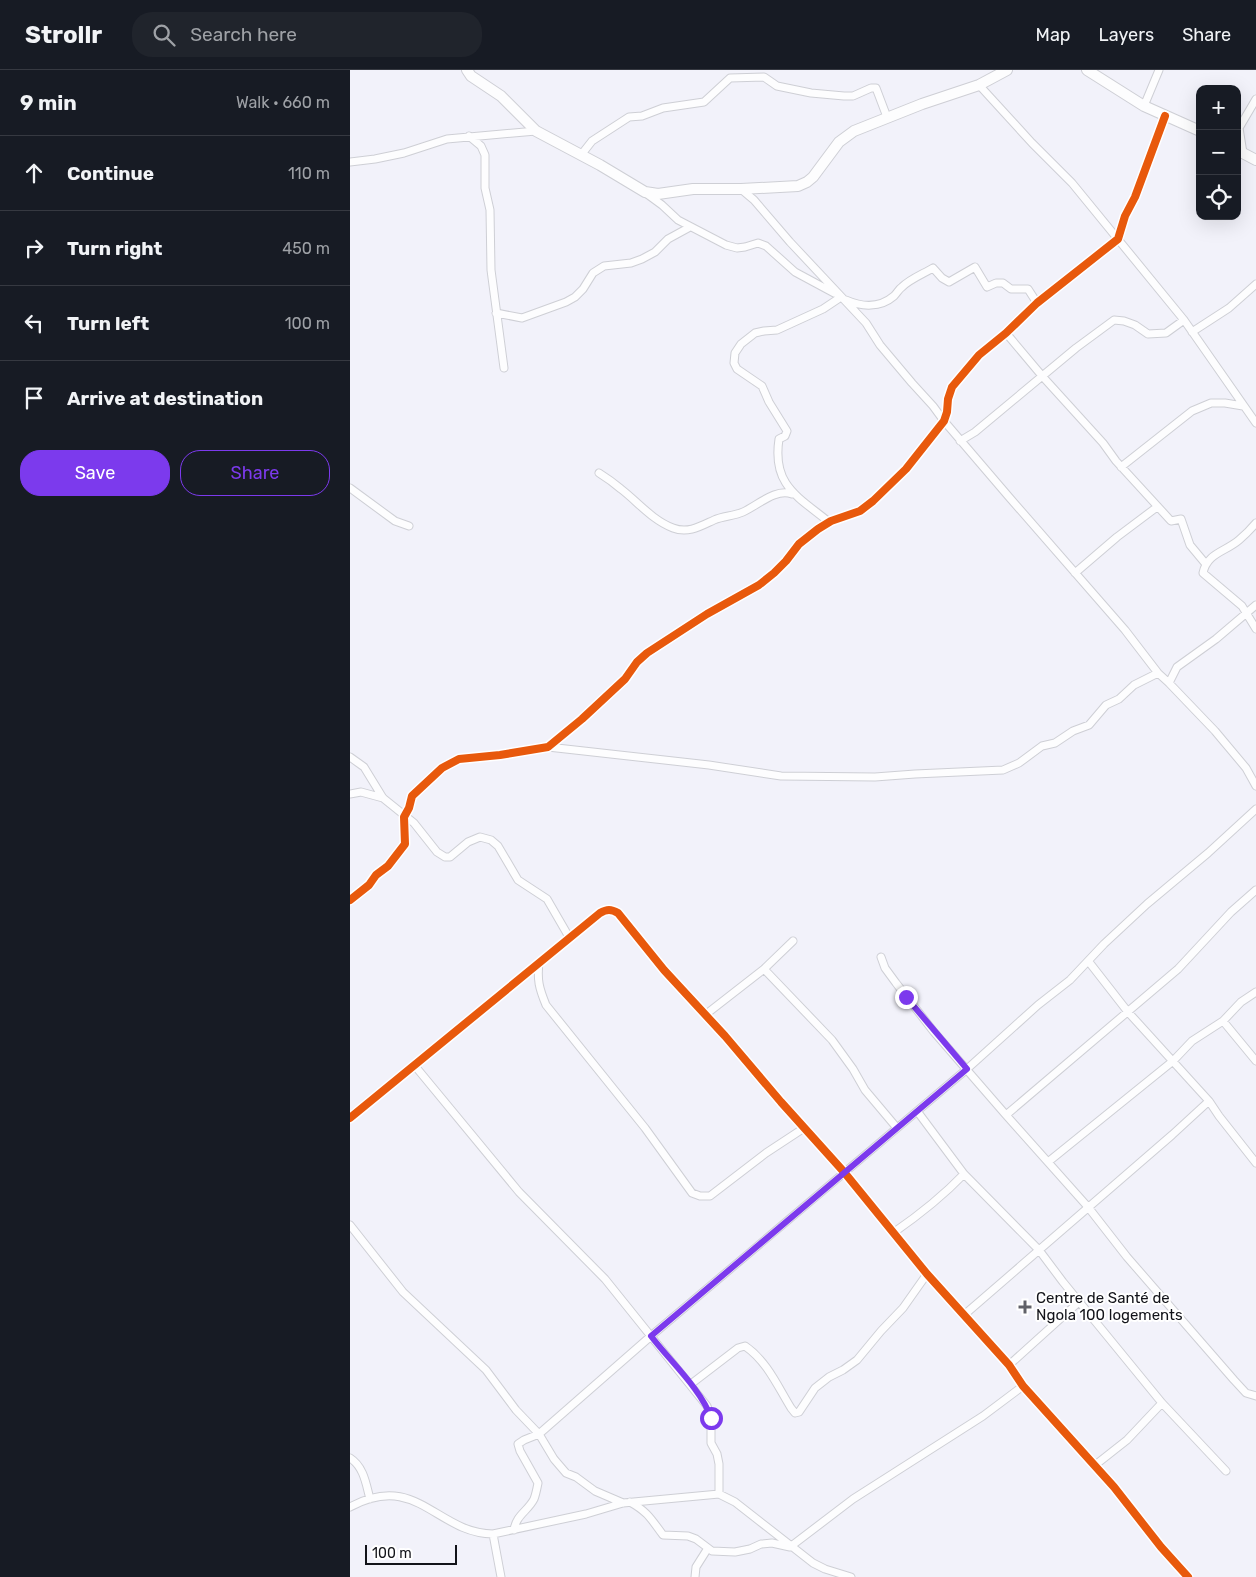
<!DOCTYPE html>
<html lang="en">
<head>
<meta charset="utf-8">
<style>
  :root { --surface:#171b24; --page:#20242c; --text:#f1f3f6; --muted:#9ea1a6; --line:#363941; --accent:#7c3aed }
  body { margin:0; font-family:Rubik,sans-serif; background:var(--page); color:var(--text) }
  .controls { position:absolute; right:15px; top:15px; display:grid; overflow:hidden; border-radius:10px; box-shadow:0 5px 20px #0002 }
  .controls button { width:45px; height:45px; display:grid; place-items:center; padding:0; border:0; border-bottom:1px solid var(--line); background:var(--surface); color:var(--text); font:25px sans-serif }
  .scale { position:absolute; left:15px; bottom:12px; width:92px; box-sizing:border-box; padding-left:5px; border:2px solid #121319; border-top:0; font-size:14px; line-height:18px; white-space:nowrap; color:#121319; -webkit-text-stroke:4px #fff; paint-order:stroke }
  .stop { position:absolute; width:15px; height:15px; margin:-11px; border:4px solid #7c3aed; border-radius:50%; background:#fff }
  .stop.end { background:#7c3aed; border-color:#fff; box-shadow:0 1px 5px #0008 }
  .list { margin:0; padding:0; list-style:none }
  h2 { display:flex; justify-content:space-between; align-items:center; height:65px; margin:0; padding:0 20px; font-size:21px }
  h2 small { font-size:16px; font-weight:400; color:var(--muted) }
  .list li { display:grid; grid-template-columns:32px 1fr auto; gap:15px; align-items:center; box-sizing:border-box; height:75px; padding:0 20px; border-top:1px solid var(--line) }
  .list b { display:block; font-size:19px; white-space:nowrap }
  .list em { font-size:16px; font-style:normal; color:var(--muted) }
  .actions { display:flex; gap:10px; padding:15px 20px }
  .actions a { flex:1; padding:11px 0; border:1px solid var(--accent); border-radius:20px; text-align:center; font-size:18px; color:var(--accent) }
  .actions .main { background:var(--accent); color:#fff }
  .icon { flex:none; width:28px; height:28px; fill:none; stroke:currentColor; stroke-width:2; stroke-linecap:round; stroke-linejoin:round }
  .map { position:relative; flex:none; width:906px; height:1507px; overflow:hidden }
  header { display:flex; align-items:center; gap:30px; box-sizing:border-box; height:70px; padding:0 25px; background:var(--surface); border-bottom:1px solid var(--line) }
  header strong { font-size:24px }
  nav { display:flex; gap:28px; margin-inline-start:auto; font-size:18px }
  .search { width:350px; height:45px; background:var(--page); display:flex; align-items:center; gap:12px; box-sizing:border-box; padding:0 18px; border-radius:20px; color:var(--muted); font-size:19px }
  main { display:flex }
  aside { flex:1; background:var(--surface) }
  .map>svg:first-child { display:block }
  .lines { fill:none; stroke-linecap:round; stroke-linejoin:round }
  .street-casing { stroke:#cecfd5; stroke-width:9 }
  .secondary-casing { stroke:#cecfd5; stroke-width:12 }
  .street { stroke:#fdfdfe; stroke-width:7 }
  .secondary { stroke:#fdfdfe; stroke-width:10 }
  .cycleway-casing { stroke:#fff; stroke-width:11 }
  .cycleway { stroke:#e8590c; stroke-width:8 }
  .route { stroke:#7c3aed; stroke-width:6 }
  .poi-dot { fill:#606168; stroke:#fff; stroke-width:2 }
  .labels { text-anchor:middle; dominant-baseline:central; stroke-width:4; stroke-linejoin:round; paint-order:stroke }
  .poi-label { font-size:15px; fill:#121319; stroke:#fff; text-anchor:start }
</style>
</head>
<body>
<header>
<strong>Strollr</strong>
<div class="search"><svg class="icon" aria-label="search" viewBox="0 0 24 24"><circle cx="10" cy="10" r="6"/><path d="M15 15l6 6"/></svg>Search here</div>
<nav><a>Map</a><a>Layers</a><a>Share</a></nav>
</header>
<main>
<aside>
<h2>9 min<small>Walk · 660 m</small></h2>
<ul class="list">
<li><svg class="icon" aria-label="ahead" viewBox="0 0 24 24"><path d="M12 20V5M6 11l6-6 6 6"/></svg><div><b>Continue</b></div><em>110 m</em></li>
<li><svg class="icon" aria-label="right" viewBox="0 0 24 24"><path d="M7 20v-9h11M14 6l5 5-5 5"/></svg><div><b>Turn right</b></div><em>450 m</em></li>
<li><svg class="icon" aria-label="left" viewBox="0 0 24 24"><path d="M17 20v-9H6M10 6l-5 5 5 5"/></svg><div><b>Turn left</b></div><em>100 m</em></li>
<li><svg class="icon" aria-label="arrive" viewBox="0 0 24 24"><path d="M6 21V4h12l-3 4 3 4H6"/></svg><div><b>Arrive at destination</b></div></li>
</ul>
<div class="actions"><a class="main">Save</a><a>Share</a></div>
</aside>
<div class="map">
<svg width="906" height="1507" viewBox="0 0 906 1507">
  <rect width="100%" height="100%" fill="#f2f2fa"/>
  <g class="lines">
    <defs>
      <path id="street" d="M629,15L682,73L722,113L834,250L906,353
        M794,36L809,0
        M119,66L131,76L135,85V118L140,140L141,200L154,298
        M893,83L889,58L906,29
        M231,85L242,71L279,47L292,46L313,38L354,32L380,8L414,7L427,16L461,23L494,26H503L521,18H526L537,47
        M0,92L25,89L54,83L97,69L186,61
        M391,119L404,130L440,172L516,253L530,275L562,313L583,336L594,351L659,427L775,560L808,603L819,613L865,661L896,698L906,716
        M297,124L312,135L328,150L376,175L387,178L395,177L408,173L416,176L445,202L484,223
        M496,230C512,237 530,238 544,226C547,223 549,219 552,217C560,209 573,204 583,198L592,208L599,212L625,197L637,217L646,213H653L661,219H678L687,233
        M146,243L172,248L216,232L225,227L233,219L243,203L254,196L281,193L292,189L305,182L318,169L340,157
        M842,262L879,238L906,214
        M656,263L693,307L753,373L766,391L821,451L831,449L840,475L855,493
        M610,371L625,362L726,278L764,250L774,251L785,255L798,264L816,263L834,250
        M771,397L842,341L861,333H875L893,336
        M249,403C257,408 264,413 271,419C288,432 302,450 323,458C338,464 351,456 364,450C373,446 384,446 393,442C408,435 426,418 442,424
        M0,418L45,451L59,456
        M479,452C447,426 422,415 429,369L435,366L437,361L419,332L412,316L387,299L384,293L385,283L391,274L405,263L414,261L427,260L473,239L491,227
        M906,453C901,459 895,465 889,470C875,482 857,483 853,503L892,536L906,559
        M725,503L767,467L807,437
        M819,613L827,597L866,569L906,535
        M198,677L359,695L431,706L525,707L565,704L653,700L669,693L692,676L705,673L723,661L739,655L756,635L769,629L784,615L808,603
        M0,687L14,697L33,728L64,753L87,782L95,787H100L118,772L130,767L141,770L148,776L168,810L197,829L219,867
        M0,724L11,722L33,728
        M0,830L19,815L26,805L38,796L55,774L54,747L59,738L62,726L92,698L109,689L150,685L198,677L232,649L275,609L287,592L297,583L357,544L409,515L424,503L436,491L449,474L468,459L481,451L510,441L523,431L556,399L594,351L597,342L598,329L602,317L629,285L656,263L687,233L768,169L775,146L785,127L815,46
        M531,887L535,898L546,913L584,962L656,1045L738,1137L777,1187L884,1310L896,1323L906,1326
        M189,892C187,910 189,918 196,935L295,1058L342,1123L350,1126H360L416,1083L454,1058
        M739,892L778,942L859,1031L869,1046L906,1093
        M414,899L482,970L503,999L515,1020L547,1058
        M355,945L414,899L443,871
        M873,951L906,991
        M65,996L169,1122L255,1209L357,1336L361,1348V1373L367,1384L369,1394V1424
        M567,1041L614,1104L689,1180L713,1212L812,1333L876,1401
        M656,1045L828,899L881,842L906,820
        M0,1048L250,843C257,839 261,839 268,843L314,900L375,966L431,1032L494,1102L577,1204L659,1295L673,1316L764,1417L811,1477L838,1507
        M698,1092L823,991L842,971L873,951L891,932L906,922
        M0,1155L53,1222L136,1300L166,1340L189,1364L204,1389L216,1403L226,1407L245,1421L273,1433
        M543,1163C569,1145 592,1127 614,1104
        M614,1245L822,1065L859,1031
        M659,1295L730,1231
        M341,1314L388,1278L395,1276C417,1291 428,1317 441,1338L445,1343L449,1342L465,1318L479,1307L493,1300L507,1290L531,1261L553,1238L577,1204
        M0,1388C14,1397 16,1414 20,1429
        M744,1396L777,1370L812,1333
        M280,1432C298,1442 301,1449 313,1465L338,1466L346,1469L362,1481L385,1482L400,1479L411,1474L422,1473L440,1477L503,1429L633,1346L673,1316
        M0,1437C67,1401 86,1463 143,1464L236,1444L273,1433L369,1424L385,1432L463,1493L475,1499L501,1507
        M164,1460C166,1445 178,1441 184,1429C186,1424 187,1418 188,1413L170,1381L168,1374L174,1370L189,1364L301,1266L617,999L688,935L720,910L754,874L797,834L858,783L906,739
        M143,1464L151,1507
        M345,1507L346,1497L358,1478"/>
      <path id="secondary" d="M117,0L121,6L151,26L186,61L250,95L295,122L308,124L343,119H391L448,116L457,112L463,107L489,72L504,61L572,34L629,15L657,0
        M737,0L794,36L850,61
        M887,80L906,90"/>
    </defs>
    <use href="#street" class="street-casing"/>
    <use href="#secondary" class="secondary-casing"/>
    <use href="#street" class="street"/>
    <use href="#secondary" class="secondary"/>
    <defs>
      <path id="cycleway" d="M0,830L19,815L26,805L38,796L55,774L54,747L59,738L62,726L92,698L109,689L150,685L198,677L232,649L275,609L287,592L297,583L357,544L409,515L424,503L436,491L449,474L468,459L481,451L510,441L523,431L556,399L594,351L597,342L598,329L602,317L629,285L656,263L687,233L768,169L775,146L785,127L815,46
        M0,1048L250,843C257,839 261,839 268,843L314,900L375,966L431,1032L494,1102L577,1204L659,1295L673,1316L764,1417L811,1477L838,1507"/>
    </defs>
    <use href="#cycleway" class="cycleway-casing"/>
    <use href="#cycleway" class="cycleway"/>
  </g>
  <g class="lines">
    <path class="route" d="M361,1348C352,1320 319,1290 301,1266L617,999L556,927"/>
  </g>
  <path class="poi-dot" d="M672.5 1229.5h5v5h5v5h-5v5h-5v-5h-5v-5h5z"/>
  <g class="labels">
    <g class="poi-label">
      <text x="686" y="1228">Centre de Santé de<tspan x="686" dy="17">Ngola 100 logements</tspan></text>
    </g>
  </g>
</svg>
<div class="controls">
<button>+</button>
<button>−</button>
<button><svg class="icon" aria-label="locate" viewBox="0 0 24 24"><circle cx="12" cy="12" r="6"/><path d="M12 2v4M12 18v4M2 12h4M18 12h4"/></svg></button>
</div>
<div class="scale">100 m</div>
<div class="stop" style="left:361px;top:1348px"></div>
<div class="stop end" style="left:556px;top:927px"></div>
</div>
</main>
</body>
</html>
